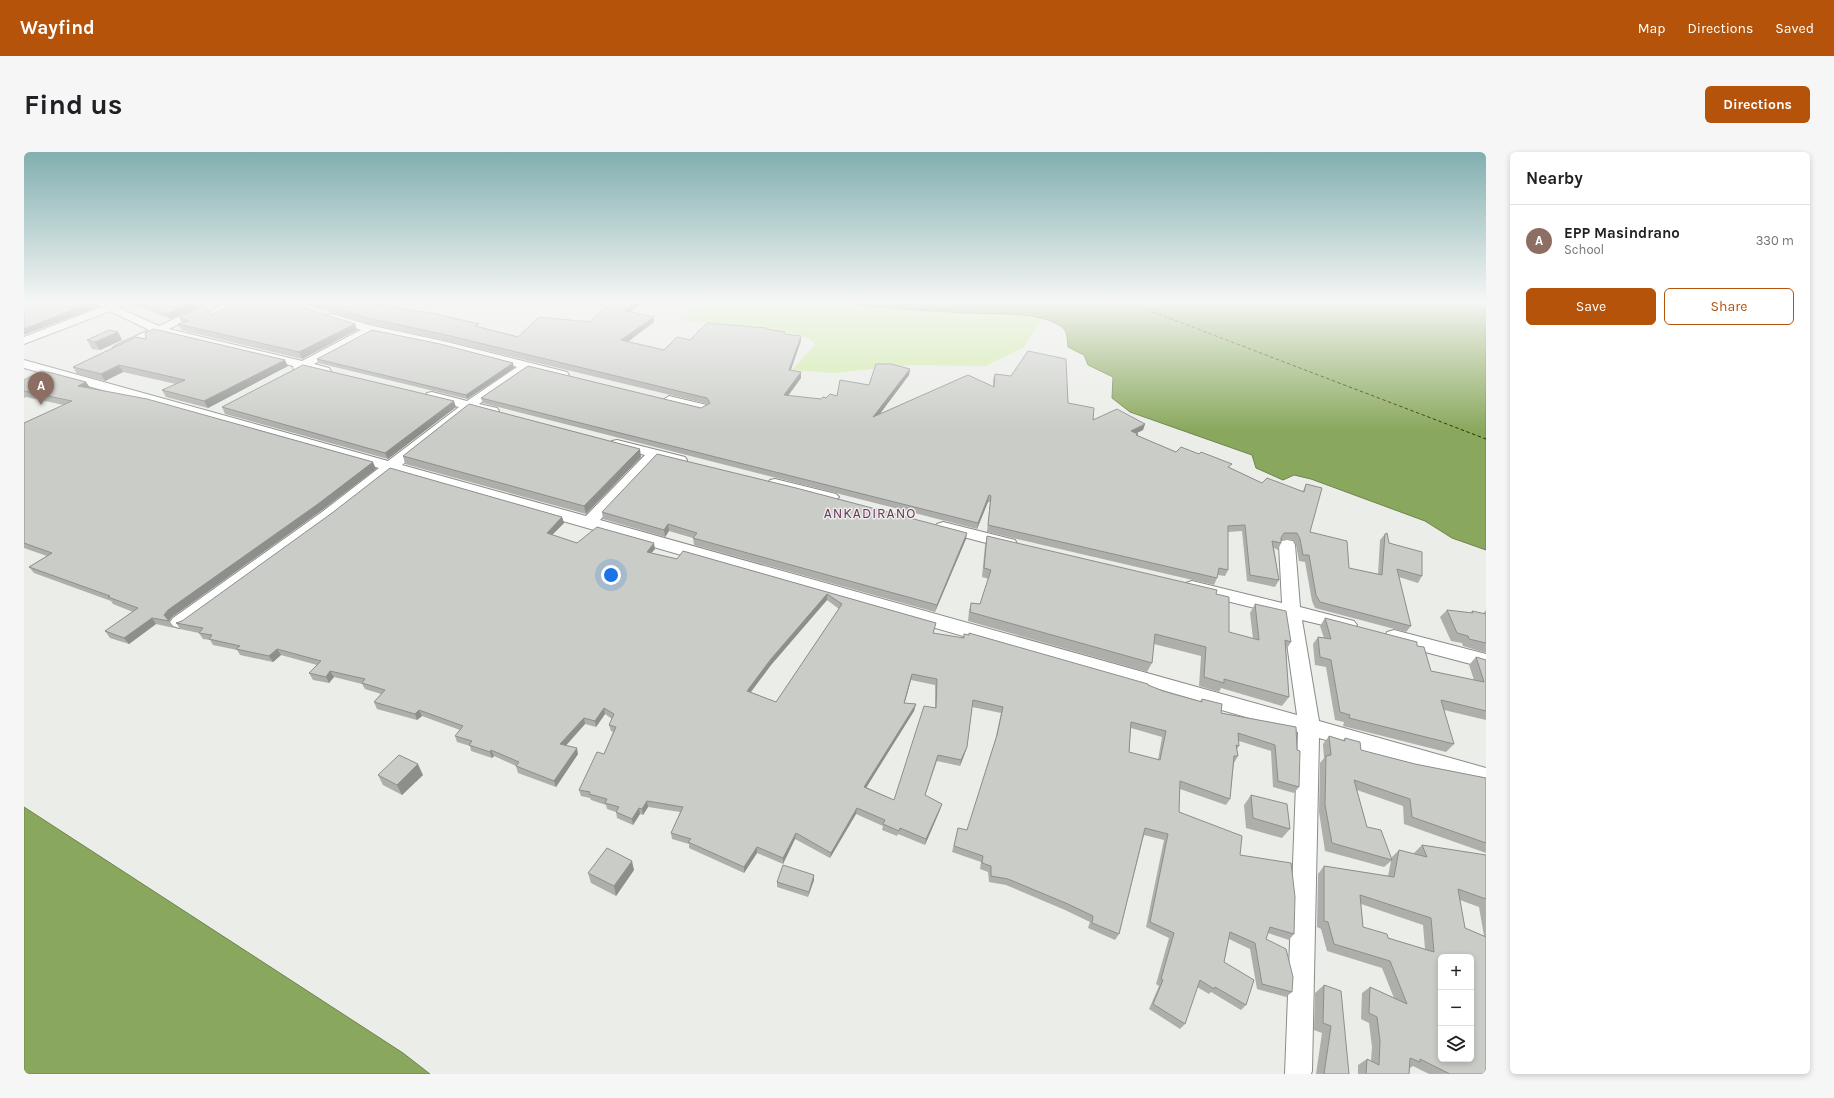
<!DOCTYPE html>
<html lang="en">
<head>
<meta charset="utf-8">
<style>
  :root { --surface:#fff; --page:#f6f6f6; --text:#202124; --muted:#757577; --line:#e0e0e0; --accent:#b45309 }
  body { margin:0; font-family:Karla,sans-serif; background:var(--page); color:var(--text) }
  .controls { position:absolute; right:12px; bottom:12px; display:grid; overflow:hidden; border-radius:6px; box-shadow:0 2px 6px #0003 }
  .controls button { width:36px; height:36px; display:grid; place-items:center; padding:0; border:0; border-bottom:1px solid var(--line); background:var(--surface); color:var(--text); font:20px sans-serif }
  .you { position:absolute; left:587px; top:423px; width:14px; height:14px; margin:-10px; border:3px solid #fff; border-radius:50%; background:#1a73e8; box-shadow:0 0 0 6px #1a73e833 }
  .badge { display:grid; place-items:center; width:26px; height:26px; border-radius:50%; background:var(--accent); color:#fff; font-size:13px; font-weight:700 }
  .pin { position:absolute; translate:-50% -33px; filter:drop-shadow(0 1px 2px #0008) }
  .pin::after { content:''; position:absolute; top:21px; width:14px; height:12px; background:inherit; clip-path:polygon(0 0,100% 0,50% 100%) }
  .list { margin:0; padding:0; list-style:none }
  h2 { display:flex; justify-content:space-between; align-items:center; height:52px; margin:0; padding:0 16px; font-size:17px }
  h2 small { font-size:13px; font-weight:400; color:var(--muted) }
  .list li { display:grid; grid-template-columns:26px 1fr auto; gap:12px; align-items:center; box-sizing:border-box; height:72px; padding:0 16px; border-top:1px solid var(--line) }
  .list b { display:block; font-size:15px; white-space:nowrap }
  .list p { margin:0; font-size:13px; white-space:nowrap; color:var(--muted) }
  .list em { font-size:13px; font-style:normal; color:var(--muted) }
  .actions { display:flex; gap:8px; padding:12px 16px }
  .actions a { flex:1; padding:9px 0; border:1px solid var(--accent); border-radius:6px; text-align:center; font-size:14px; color:var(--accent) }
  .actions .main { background:var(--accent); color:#fff }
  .icon { flex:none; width:22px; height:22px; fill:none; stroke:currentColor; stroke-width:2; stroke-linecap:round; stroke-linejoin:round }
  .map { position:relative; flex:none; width:1462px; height:922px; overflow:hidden; border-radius:6px }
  header { display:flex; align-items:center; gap:24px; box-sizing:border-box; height:56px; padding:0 20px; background:var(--accent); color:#fff }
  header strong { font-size:19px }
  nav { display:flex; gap:22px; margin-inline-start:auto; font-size:14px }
  .intro { display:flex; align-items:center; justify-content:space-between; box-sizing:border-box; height:96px; padding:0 24px }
  h1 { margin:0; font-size:28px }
  .button { padding:10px 18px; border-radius:6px; background:var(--accent); color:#fff; font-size:14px; font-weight:700 }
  main { display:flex; gap:24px; padding:0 24px }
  aside { flex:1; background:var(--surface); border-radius:6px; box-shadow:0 2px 6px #0003 }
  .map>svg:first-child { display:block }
  .green { fill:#cdeaa4 }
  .water { fill:#8aa85d; stroke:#6e834e }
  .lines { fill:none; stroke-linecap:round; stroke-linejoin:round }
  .ferry { stroke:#243600; stroke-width:1; stroke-dasharray:3.5 2.5; stroke-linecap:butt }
  .minor-casing { stroke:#8a8c88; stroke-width:2 }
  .minor { fill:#fff; fill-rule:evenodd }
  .wall { fill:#aeafab; fill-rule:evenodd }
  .shaded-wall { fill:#8d8f8b }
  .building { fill:#caccc7; stroke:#8d8f8b; fill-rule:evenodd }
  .labels { text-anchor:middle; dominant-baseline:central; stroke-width:3; stroke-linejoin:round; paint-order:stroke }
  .neighbourhood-label { font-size:14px; letter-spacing:1px; fill:#6e3561; stroke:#ebede8 }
</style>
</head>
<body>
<header>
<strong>Wayfind</strong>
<nav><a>Map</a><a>Directions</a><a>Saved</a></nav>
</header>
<div class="intro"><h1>Find us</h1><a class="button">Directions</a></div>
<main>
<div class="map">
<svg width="1462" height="922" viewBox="0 0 1462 922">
  <rect width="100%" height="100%" fill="#ebede8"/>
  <path class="green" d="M680,149H827L832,153L942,161L993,162L1018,167L999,196L961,214L888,213L810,221L768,218L791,192C779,174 679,172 654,168Z"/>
  <path class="water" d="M827,149H1444L1462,154V398L1428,386L1401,369L1287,327L1270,323L1259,328L1232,316L1228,303L1106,260L1088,246L1089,225L1064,213L1060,203L1044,195C1043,188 1044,180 1038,175C1013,158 970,163 942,161C905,159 868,156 832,153Z
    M0,655L379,901L406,922H0Z"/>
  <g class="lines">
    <path class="ferry" d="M1088,149L1116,155L1462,287"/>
    <defs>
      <path id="minor" d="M67,149H81L87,152L92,149H108L95,156L135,174L188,149H202L145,177L278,209L337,178L304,167L303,165L304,163L308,162L349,174L419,189L543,220L545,223L539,227L505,218L455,252L473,256L475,259L473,262L468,263L447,258L378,313L562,364L621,303L588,295L586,292L588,289L593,288L661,305L663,308L661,311L656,312L634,307L576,368L1273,563L1259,463L1162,439L1159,435L1162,431L1168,429L1258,451L1255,393L1257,389L1263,388L1269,389L1271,393L1276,455L1330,469L1333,473L1330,477L1324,479L1278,468L1295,569L1462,616V634L1295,586L1288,919L1287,922H1261L1274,580L368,320L310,366L161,474L155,476L149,474L146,470L149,466L298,360L355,316L0,216V208L364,309L435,255L403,247L402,244L403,241L408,240L443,249L493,215L418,195L349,181L290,212L305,216L307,219L301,223L281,217L274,220L270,219L269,214L136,182L95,200L89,196L91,194L125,178L86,159L0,192V185L77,155Z
        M645,244L683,253L685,256L678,260L640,251L639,248Z
        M751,327L812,342L815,345L812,348L807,350L746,334L744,331L746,328Z
        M919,370L991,388L993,392L991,396L985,397L913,378L911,375L913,372Z
        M1370,478L1462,502V516L1363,490L1361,485L1363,480Z"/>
    </defs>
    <use href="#minor" class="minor-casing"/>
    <use href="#minor" class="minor"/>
  </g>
  <path class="wall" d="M106,149H187L146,167L107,151Z
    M268,149H375L361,155L456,175L494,185L566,170L588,149H616V152L607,160L630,170L604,190L640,198L666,188L742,176V178L761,180L760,182L777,189L767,218L777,220V226L764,244L797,247L802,246L813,244L845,233L886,217L885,223L855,263L969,235V227L971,222L1044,251L1069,268L1121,272L1119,278L1112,281L1114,282L1113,284L1152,300L1206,316L1238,331L1279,339L1282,332L1286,380L1325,416L1354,422L1356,388L1361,382L1365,391L1398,424L1394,431L1375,425L1387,474L1382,480L1291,456L1288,449L1281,410L1275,409L1272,393L1269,388H1257V391L1254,398L1250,396L1255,428L1251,435L1223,429L1218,379L1204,380V418L1201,424L1194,423L1193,426L1190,433L963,380L966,350H964L953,377L459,251L457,246L677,256L684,252L419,188L349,173L282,153Z
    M186,163L331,172L333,178L278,207L157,178L154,172L158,171L155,165Z
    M94,180L98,188L76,198L68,197L63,188Z
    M112,185L264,214L184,256L142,245L138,238L152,232L99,220L81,229L53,222L49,215Z
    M293,207L490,216L443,247L294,211Z
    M0,228L62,230L66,236L352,317L297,359L148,465L145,469L150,476L132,472L105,492L86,486L81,479L109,460L89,452L87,449L10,421L5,415L23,404L0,396V271L40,253L2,245L0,246Z
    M198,255H432L364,307L201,262Z
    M379,304L617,305L562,362L381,312Z
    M578,360L942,387L911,460L670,393L669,386L645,379L641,385L579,367Z
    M538,365L540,371L528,383L553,391L631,397L627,401L653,407L659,399L912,471L909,481L939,486L940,482L945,483V481L1176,549L1178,547L1197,561L1272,575L1275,635L1270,641L1249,635L1247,599L1215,589V594L1213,597L1214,604L1210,611V610L1206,647L1202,653L1156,637L1155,660L1216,703L1270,782L1265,788L1244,781L1242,787L1268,840L1262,845L1233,837L1226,797L1205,787L1200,810L1222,853L1217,858L1187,840L1185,842L1173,835L1161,872L1156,877L1125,857L1135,834L1132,832L1145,786L1122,775L1140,688L1120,683L1095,782L1091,788L1064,776L1066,770L1041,758L982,733L965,730L964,720L956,717L957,710L928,700L934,676L943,678L971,589L977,561L948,555L943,595L941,601L936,614L913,609L901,644L916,658L901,693L874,682L873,684L858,678L859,674L832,662L806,706L771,687L759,712L733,701L720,721L665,696V692L648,687L647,681L656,660L624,655L619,663L616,662L609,673L593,666L592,660L583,657L582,653L567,648L566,646L557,644L555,638L580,602L589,580L587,579L585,573L588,567L581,562L572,575L561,572L542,593L554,602L532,635L494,621L492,614L470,604L468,606L447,599L446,594L433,590L431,584L436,578L398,564L393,568L353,557L350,550L357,542L341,537L338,532L310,525L305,531L289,528L285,521L293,513L257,503L249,510L216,503L213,498L189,493L186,488L179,487L175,481L156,477L152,471ZM803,448L815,457L752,550L727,540L747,513ZM887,528L911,533V556L870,648L842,635L890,559L892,552L880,551ZM1107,576L1138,585L1134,608L1105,600Z
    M963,384L1192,442L1205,480L1229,487L1226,461L1231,452L1267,490L1262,498L1265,545L1258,554L1197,536L1195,540L1175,534L1177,504L1130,492L1128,511L1123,520L944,469L945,459L947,451L956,452L965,427L958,425L961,393Z
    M1423,458L1447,461L1448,459L1459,462L1462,458V501L1439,494L1438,491L1427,489L1416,465Z
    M1301,466L1393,494L1407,519L1450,528L1445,513L1452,505L1462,508V568L1420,558L1430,592L1422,600L1319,574L1320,570L1311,568L1302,515L1291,513L1289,492L1294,485L1300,486L1296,474Z
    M1305,584L1319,588L1321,586L1337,598L1391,612L1462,626V701L1380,672L1379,654L1333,638L1343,675L1367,707L1368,705L1375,698L1391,702L1390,701L1398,693L1462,703V922H1405L1389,914L1386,916L1385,922H1334V913L1343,907L1347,909L1348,895L1345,871L1337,867L1338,841L1346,835L1370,846L1358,816L1303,799L1297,777L1293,775L1294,722L1300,714L1364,724L1367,709L1360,715L1301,699L1295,660L1296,611L1300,606L1299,592ZM1436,748L1455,755L1460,784L1441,776ZM1337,752L1399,773L1401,797L1364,786L1339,775Z
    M354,623H399L378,643L359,633Z
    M1227,643L1266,677L1258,686L1222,676L1220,653Z
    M610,718L592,744L567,731L564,721Z
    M790,723V728L784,745L753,735V730Z
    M1300,833L1325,922H1292L1298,881L1290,878L1291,841Z"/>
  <path class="shaded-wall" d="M71,149L74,155L0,183V177Z
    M172,149H187L146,167L143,162Z
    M360,149H375L351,158L350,153Z
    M613,149H616V152L602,164L601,159Z
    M630,165V170L598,194L597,188Z
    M331,172L333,178L278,207L275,200Z
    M94,180L98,188L76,198L71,190Z
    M777,184V189L765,223V218Z
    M261,208L264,214L184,256L180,249Z
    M489,211L490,216L443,247L442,243Z
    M95,213L99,220L81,229L77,222Z
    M886,217L885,223L849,271V265Z
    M777,220V226L760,249V243Z
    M62,230L66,236L54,234Z
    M430,249L432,255L364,307L361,301Z
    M1121,272L1119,278L1105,285L1107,279Z
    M616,297L617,305L562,362L560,354Z
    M349,310L352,317L297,359L148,465L145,469L140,463L144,458Z
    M965,343L964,350L953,377L954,371Z
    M538,365L540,371L524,387L523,381Z
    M644,372L645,379L641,385L640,378Z
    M943,381L942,387L911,460L913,453Z
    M630,391L631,397L623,406V400Z
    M803,442V448L747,513L723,545V539L747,507Z
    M128,466L132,472L105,492L100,486Z
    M253,497L257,503L249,510L245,504Z
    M306,519L310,525L305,531L302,525Z
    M888,522L887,528L879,557L880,551Z
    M892,552L890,559L839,641L840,635Z
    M580,556L581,562L572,575L571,569Z
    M395,558L398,564L393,568L391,562Z
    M560,566L561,572L538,598L536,592Z
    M943,595L941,601L936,614L937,608Z
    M553,596L554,602L532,635L530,629Z
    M467,598L470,604L468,606L466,600Z
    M394,612L399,623L378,643L373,633Z
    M623,649L624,655L619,663L618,657Z
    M918,652L916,658L901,693L902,687Z
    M615,656L616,662L609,673L608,667Z
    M833,656L832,662L806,706L807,701Z
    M772,681L771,687L759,712V706Z
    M733,695V701L720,721V715Z
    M608,709L610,718L592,744L590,734Z
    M790,723V728L784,745L785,740Z"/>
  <path class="building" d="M0,149H71L0,177Z
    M113,149H172L143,162Z
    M220,149H252L277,155L331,172L275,200L154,172L165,169L155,165L181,153L186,163Z
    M287,149H360L350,153L408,161L455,172L451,174L494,185L515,165L566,170L588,149H613L601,159L630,165L597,188L640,198L653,185L666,188L683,171L742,176V177L761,180L760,182L777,184L765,218L777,220L760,243L797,247L799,245L802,246L806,242L813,244L816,228L845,233L852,212H867L886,217L849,265L944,223L970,235L971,222L987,224L1004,199L1042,207L1044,251L1070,256L1069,268L1093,257L1121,272L1107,279L1114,282L1112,283L1152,300L1157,295L1175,302L1177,300L1208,312L1204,315L1238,331L1243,326L1280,340L1282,332L1298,336L1286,380L1323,389L1325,416L1358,423L1361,382L1363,381L1365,391L1398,400V424L1373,417L1387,474L1296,450L1292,443L1285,403H1279L1276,387L1273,381H1260L1257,386V391L1248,389L1255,428L1226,423L1221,373L1204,374V418L1195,416L1193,426L964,373L967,344L965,343L954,371L457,246L504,214L677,256L686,251L683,246L418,182L348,167Z
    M130,177L261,208L180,249L138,238L161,228L95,213L77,222L49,215L112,185L122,187L121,181Z
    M85,178L94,180L71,190L63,188Z
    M348,178L416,192L489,211L442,243L293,207Z
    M279,213L430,249L361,301L198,255Z
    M17,219L28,221L62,230L54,234L123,247L349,310L294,352L144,458L140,463L145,469L128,466L100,486L81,479L114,456L84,445L86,444L5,415L28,401L0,391V271L48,249L0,239V228Z
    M445,252L616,297L560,354L379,304Z
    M633,302L772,336L943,381L913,453L669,386L673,381L644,372L640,378L578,360Z
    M366,316L538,365L523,381L553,391L573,375L630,391L623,400L653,407L659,399L912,471L909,481L940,486V482L945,483V481L1124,532V533L1139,539L1178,550V547L1198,552L1197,561L1272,575L1273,598L1276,599L1275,635L1254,629L1251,593L1214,581L1215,594L1212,593L1214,604H1210L1206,647L1156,629L1155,660L1218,684L1216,703L1267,711L1271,745L1270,782L1246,775L1242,787L1262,797L1269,825L1268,840L1238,832L1231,791L1206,780L1200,810L1230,828L1222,853L1191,835L1190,837L1176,828L1161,872L1129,852L1139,828L1137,827L1150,781L1126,770L1144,682L1121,676L1095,782L1068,771L1069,764L1044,752L984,727L967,724V714L958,711L959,704L930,694L934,676L943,678L973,583L979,555L949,548L943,595L937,608L914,603L901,643L918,652L902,687L876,676L875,679L859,672L861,668L833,656L807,701L772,681L759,706L733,695L720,715L664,690L667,687L647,681L659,655L623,649L618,657L615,656L608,667L592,660L595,655L581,651L583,647L565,642L566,640L555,638L573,600L580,602L592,575L585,573L590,562L580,556L571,569L560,566L536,592L553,596L530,629L492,614L495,610L467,598L466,600L445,593L448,589L431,584L439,574L395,558L391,562L350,550L361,538L338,531L341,527L306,519L302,525L285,521L297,509L253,497L245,504L212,497L216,494L185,487L188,483L175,481L179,476L152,471L158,469L308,361ZM803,442L818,452L752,550L723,539L747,507ZM888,522L913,527L912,556L900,554L870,648L840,635L892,552L880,551ZM1107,570L1142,579L1136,608L1105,600Z
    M963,384L1193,438L1192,442L1205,445V480L1235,488L1231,452L1262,459L1267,490L1261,488L1265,545L1200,527V531L1180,525L1182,495L1131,482L1128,511L946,460L947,451L956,452L967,418L960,416Z
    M1423,458L1449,461L1448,459L1462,462V491L1445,487L1444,484L1433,481Z
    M1301,466L1393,490V494L1400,495L1407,519L1460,530L1452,505L1462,508V559L1417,548L1430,592L1325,566L1326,563L1316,560L1307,508L1296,505L1294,485L1307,487Z
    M1305,584L1321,589V586L1336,590L1337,598L1391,612L1462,626V691L1388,665L1386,647L1330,628L1343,675L1357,678L1368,708L1308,691L1301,653L1302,604L1307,603Z
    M375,603L394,612L373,633L354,623Z
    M1227,643L1263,652L1266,677L1229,666Z
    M1398,693L1462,703V747L1434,737L1441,776L1462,785V922H1426L1396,907V910L1386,906L1385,922H1342L1343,907L1355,913L1356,889L1353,865L1345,861L1346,835L1383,852L1366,809L1310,792L1304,770L1300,769V714L1370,725L1375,698L1403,705ZM1336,743L1407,766L1410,800L1364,786L1363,782L1339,775ZM1417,805H1447V907H1417Z
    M583,696L608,709L590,734L564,721Z
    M759,713L790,723L785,740L753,730Z
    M1300,833L1317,839L1325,922H1300L1307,874L1299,871Z"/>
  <linearGradient id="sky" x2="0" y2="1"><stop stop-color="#82afb0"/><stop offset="0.54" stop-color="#f6f7f5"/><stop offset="1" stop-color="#f6f7f5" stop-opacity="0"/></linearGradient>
  <rect width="1462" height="278" fill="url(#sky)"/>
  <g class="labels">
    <g class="neighbourhood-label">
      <text x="846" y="361">ANKADIRANO</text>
    </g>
  </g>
</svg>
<div class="controls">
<button>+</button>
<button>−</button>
<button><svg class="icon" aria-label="layers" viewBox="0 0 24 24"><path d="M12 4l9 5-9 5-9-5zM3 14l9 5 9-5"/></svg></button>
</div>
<div class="you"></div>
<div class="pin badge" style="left:17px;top:253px;background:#8d6e63">A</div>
</div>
<aside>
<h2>Nearby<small></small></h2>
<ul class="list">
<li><span class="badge" style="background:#8d6e63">A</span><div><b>EPP Masindrano</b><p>School</p></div><em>330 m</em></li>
</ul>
<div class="actions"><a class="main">Save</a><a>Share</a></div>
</aside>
</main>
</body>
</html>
